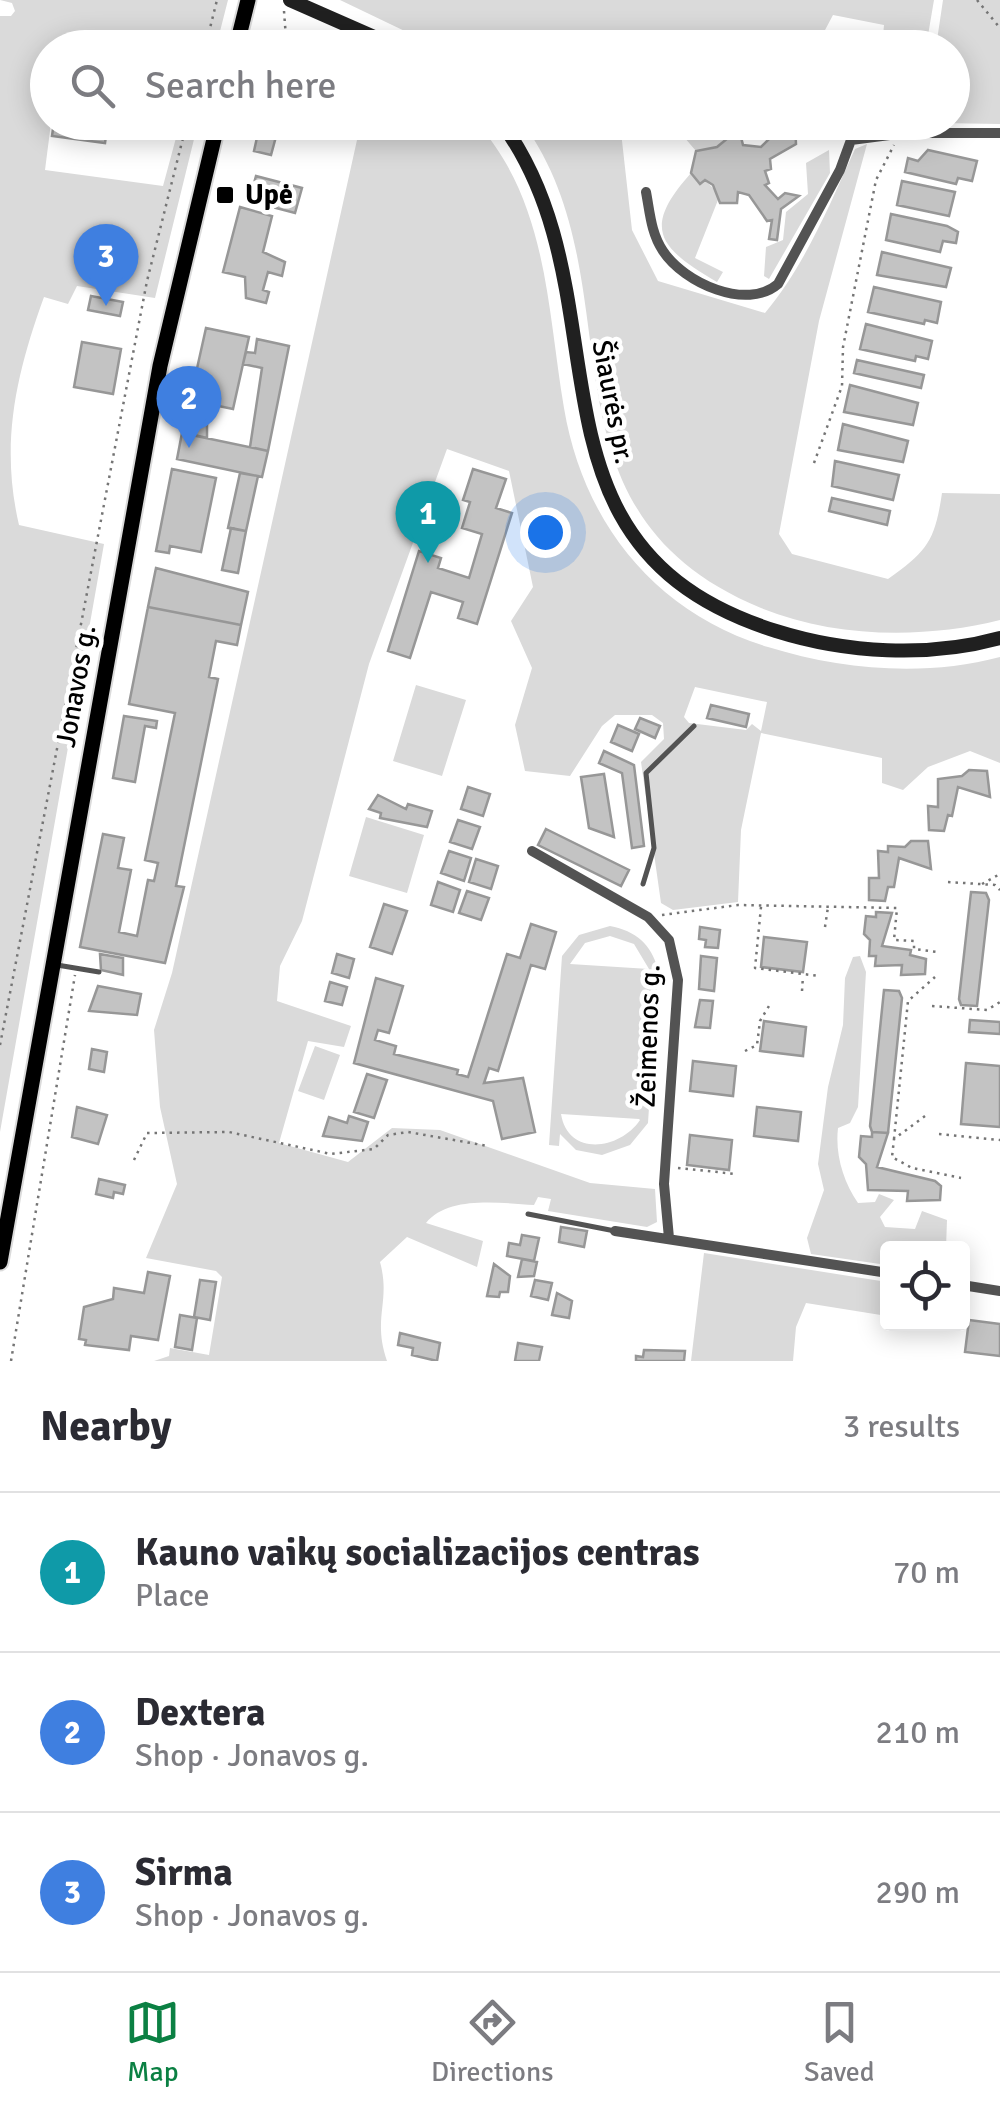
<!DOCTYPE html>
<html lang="en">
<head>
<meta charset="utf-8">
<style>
  :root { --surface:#fff; --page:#f2f2f3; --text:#2b2b33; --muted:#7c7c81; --line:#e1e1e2; --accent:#0b8043 }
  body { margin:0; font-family:Signika,sans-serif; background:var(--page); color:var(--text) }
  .controls { position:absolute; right:30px; bottom:30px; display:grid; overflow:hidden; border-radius:10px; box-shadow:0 5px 25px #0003 }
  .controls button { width:90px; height:90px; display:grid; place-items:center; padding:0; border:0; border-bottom:2px solid var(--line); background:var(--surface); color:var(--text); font:50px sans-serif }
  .you { position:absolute; left:545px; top:532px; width:35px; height:35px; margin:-25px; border:8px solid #fff; border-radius:50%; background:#1a73e8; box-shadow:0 0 0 15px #1a73e833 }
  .badge { display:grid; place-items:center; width:65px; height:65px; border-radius:50%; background:var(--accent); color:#fff; font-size:32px; font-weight:700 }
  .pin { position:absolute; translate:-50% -82px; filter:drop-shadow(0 2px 5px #0008) }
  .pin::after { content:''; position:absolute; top:52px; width:35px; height:30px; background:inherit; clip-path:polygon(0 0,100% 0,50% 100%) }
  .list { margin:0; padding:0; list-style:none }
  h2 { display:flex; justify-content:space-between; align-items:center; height:130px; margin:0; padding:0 40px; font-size:42px }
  h2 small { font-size:32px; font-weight:400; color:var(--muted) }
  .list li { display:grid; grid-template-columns:65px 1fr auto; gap:30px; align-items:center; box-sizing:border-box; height:160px; padding:0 40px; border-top:2px solid var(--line) }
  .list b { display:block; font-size:38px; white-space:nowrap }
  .list p { margin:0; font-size:32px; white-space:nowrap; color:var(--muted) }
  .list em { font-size:32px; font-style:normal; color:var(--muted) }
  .icon { flex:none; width:55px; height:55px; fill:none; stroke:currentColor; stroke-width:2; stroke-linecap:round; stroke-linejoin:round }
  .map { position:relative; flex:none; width:1000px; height:1361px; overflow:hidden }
  .search { position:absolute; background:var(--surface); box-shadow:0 5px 25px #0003; left:30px; right:30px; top:30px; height:110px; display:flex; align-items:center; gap:25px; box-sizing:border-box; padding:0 35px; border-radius:55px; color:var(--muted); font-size:38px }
  .sheet { height:610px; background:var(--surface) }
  nav { display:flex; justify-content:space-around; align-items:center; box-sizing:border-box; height:140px; border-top:2px solid var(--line); background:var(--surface); font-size:28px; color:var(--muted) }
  nav a { display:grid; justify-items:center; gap:5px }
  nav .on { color:var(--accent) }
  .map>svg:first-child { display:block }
  .green { fill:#dadada; fill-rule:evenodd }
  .building { fill:#c3c3c3; stroke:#979797; stroke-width:2.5 }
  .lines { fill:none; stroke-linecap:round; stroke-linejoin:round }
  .primary-casing { stroke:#dbdbdb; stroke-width:19 }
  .path { stroke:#757575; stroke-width:2.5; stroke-dasharray:2.5 5; stroke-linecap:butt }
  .lane { stroke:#535353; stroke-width:5 }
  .street { stroke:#535353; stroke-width:10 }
  .secondary { stroke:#202020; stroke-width:14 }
  .primary { stroke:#000; stroke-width:15 }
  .poi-dot { fill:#000; stroke:#fff; stroke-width:4 }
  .labels { text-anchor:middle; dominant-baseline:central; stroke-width:9; stroke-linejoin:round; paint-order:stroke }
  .poi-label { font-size:28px; font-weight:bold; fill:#000; stroke:#fff; text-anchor:start }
  .street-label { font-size:28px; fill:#000; stroke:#fff }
</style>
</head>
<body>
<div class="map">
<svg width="1000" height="1361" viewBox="0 0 1000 1361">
  <rect width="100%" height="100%" fill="#fff"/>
  <path class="green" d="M0,0H228L216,47L48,48V122L51,123L45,170L163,186L180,123H198L155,298L77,286L68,304L44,297C16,374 0,444 19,525L104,544L0,1132V16H11L15,11L12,3Z
    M340,0H934L926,47H882L884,25L833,15L816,47H438Z
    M943,0H1000V124L937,123L952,122V48L936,47Z
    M380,123H477C548,203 547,308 564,408C583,522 655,613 768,647C842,670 925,677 1000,657V763L970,751L928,767L903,790L882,783V758L761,733L741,830L738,902L673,910L661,903L641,762L664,739L663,723L652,715H615L602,726L570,776L525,771L515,725L532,668L511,621L533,587L509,471L447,449L369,664L302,921L280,966L277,1001L351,1026L344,1047L308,1041L279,1143L348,1162L392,1128L440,1130L590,1183L655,1189L657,1222L647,1227L548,1211L551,1199L538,1197L534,1205C501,1203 448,1195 426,1223L483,1241L477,1267L407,1237L380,1262C391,1302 372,1318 387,1361H154L169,1356L170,1348L209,1355L222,1277L216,1271L146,1258L177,1184L160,1107L154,1030L172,973L359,131L377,132ZM695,687L767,702L761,731L752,724L746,730L689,723L684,717Z
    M523,123H620L632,230L658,281L765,313C805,265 829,206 855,149L867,144L819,321L779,534L792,554L888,579C928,551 935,540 942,493L1000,494V620C924,639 835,638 761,608C524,510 641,286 523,123Z
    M672,123H735L734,133L717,147L696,151Z
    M829,150L830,173L769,279L764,276L766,247L783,240L786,212L808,194L806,163Z
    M691,173L699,183L705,180L720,195L695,258L723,272L717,282C659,248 641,229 691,173Z
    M416,685L466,700L442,776L393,761Z
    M366,817L424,835L407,893L349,876Z
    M610,926C636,931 651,944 658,969L648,1123L630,1145L602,1155L576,1150L560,1134L559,1146L549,1145L562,956L579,935ZM610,936L634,944L649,969L570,964L585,943ZM561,1114L639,1119L640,1120C620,1150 568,1157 561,1114Z
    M860,956L866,972L858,1107L850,1123L838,1128C835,1154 843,1181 858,1203L875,1202L879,1194L894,1200L880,1217L885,1227L915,1229L922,1211L947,1220L946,1248H888L887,1265L811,1254L807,1238L824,1190L818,1164L828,1087L843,1025L845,978L853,957Z
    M315,1046L340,1055L324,1100L298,1091Z
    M704,1253L887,1282V1316L806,1303L796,1327L793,1361H691Z"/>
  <path class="building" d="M54,122H108L105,143L52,136Z
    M788,122L795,124L796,144L770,159L771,169L765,171L769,183L765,185L778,199L785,193L799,196L781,209L777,240L769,239L772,220L767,221L749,195L738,192L737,203H720L713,185L705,180L700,184L691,173L696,151L717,147L734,133H740L743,145L761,147L780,128L788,134Z
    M260,124L278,129L271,155L254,151Z
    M928,150L977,161L972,181L958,178L956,184L905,172L908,158L918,161Z
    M256,176L302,188L295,213L249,201Z
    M902,181L955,192L949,216L897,205Z
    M240,207L272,216L263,252L285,262L282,276L268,272L263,290L269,292L266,303L246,298L245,277L223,272Z
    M891,214L947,226L958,232L956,243L943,241L940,252L886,240Z
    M882,252L951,268L946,287L877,275Z
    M874,287L941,302L937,323L925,320L924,324L868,312Z
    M91,296L123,302L120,316L88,310Z
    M866,324L932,341L928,359L916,356L915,361L860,349Z
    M206,328L249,337L233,409L190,400Z
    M257,339L289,346L268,451L250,447L262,368L243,364L246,352L255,353Z
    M82,342L121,349L113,394L74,387Z
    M857,360L924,375L921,388L854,373Z
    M850,385L918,403L913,425L844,412Z
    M190,400L207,404V438L186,433Z
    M843,424L908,441L903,462L838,450Z
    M182,433L268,451L262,477L177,459Z
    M835,461L899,475L893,500L832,486Z
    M172,469L216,478L201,552L170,546L169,553L156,551Z
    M473,469L506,479L496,508L512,513L477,624L458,618L463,602L431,592L410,658L388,651L419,551L441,558L438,568L469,578L482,534L462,528L470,502L463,500Z
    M240,473L258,476L246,531L228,528Z
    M832,498L890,511L887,525L829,511Z
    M231,528L246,531L238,573L222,570Z
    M156,568L248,592L241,625L148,607Z
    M148,607L241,625L237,645L216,641L209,677L218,679L176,886L184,887L165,963L80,947L103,834L124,838L118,868L131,870L119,932L137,936L148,880L154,881L158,863L145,860L175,713L129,704Z
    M711,705L749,714L746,727L707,718Z
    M124,716L157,721L156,728L145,726L135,782L113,778Z
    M640,718L660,726L655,738L635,729Z
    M618,725L639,734L632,751L611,742Z
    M604,751L634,765L644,846L632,848L622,773L599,763Z
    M969,770L987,771L990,797L958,787L952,816L948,815L944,831L929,830L928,806L938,807V779L962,776Z
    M604,774L614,837L589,828L581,777Z
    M468,787L490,794L483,816L461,809Z
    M378,795L406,809L408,804L432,811L427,827L380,818L381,813L369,809Z
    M458,820L480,827L472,849L450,842Z
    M546,829L629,870L621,886L538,845Z
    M911,841H928L931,869L899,858L894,887H888L885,901L869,900V878H879L878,851L888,852V846L905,847Z
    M449,851L471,858L464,881L441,873Z
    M476,859L498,866L491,889L469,882Z
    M438,882L460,890L453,912L431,905Z
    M467,891L489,898L481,920L459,913Z
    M971,892L986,893L989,900L977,1006L961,1005L959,999Z
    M384,904L407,911L392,954L370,947Z
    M876,912L892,913L882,946L911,950L910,955L926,959L925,974L901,975L902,965L875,966L876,956H869L870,940L864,934L866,916L876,917Z
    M531,924L556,932L545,969L531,965L498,1071L489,1068L484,1083L523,1078L535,1132L502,1139L493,1101L354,1063L376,978L403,986L389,1033L378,1030L375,1040L396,1046L394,1054L458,1070L457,1074L468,1077L507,954L520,958Z
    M700,927L720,930L718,948L705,947L706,940L699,939Z
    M764,937L807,942L803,972L761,967Z
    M100,954L123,958V975L101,970Z
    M337,954L354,959L349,978L332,973Z
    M701,956L717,958L714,991L699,989Z
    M330,982L347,987L342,1005L325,1001Z
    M98,986L141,994L137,1015L89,1011Z
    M884,990L899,991L902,998L888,1133L872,1132L870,1126Z
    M700,1000L713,1001L710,1028L695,1027Z
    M970,1020L1000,1022V1034L969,1032Z
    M764,1021L806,1027L803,1056L760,1051Z
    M92,1049L107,1052L104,1072L89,1069Z
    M693,1061L736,1066L733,1096L690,1091Z
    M966,1063L1000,1066V1127L961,1124Z
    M367,1074L387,1080L374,1118L354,1112Z
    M77,1107L107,1115L98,1144L72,1137Z
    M757,1107L801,1112L798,1141L754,1136Z
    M349,1116L368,1122L362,1141L323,1136L329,1117L347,1123Z
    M872,1132L888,1133L877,1167L935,1181L941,1186L940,1200L907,1201L908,1191L868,1190L866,1164L859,1157L861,1136L872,1137Z
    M690,1135L732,1140L729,1170L687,1165Z
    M99,1179L125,1185L123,1194L114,1192L113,1198L96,1194Z
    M561,1227L587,1231L584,1247L559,1242Z
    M522,1235L539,1238L534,1261L507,1256L509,1243L520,1245Z
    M522,1259L537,1262L534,1276L518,1277Z
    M494,1264L510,1276L508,1292H500L499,1297L487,1296Z
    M148,1272L170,1276L158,1340L131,1336L129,1350L85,1345L86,1340L79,1339L84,1307L113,1299L114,1288L144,1293Z
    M200,1280L216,1282L210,1320L194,1317Z
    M535,1280L552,1283L548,1300L531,1296Z
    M557,1293L572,1301L569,1318L552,1315Z
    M180,1315L197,1318L192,1350L175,1347Z
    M969,1320L1000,1324V1356L965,1352Z
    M400,1333L440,1343L437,1361L412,1355L413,1348L398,1345Z
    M518,1343L542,1347L539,1361H515Z
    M644,1350L685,1351L684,1361H636V1356L643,1357Z"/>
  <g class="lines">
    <defs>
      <path id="primary" d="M236,48L248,0
        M0,1262L160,366L218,122"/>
    </defs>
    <use href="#primary" class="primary-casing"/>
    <path class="path" d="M977,0L1000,28
      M284,11L286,38
      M205,48L217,0
      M814,463L842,386L843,347L876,180L894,145
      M948,882L995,885L1000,890
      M982,884L1000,874
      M761,907L755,968L819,976
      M662,915L738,905L897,908L894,940L914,941V949L937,952
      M825,927L828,907
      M802,991L803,976
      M932,1006L987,1010L1000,1002
      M0,1045L147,281L187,122
      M745,1051L757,1045L760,1021L769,1006
      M925,1116L894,1139L892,1157L912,1168L961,1178
      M939,1134L1000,1140
      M894,1139L908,1001L935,977
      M134,1160L147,1133L229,1132L331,1154L374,1149L388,1135L408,1132L488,1146
      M678,1168L736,1174
      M11,1361L75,975"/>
    <path class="lane" d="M643,884L654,848L646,773L694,726
      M57,965L99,972
      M528,1214L615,1231"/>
    <path class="street" d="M646,192C650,213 651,233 663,251C684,283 747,311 778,284L840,170L851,140L905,133H1000
      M532,851L648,917L669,940L678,980L664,1184L669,1238
      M615,1231L888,1273
      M962,1285L1000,1291"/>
    <path class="secondary" d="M290,0L399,48
      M501,122C632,300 505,546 776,631C846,653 928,658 1000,638"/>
    <use href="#primary" class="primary"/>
  </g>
  <rect class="poi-dot" x="215" y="185" width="20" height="20" rx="5"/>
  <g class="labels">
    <g class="poi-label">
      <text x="245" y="195">Upė</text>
    </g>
    <g class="street-label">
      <text transform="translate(613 402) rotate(79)">Šiaurės pr.</text>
      <text transform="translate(76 686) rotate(-80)">Jonavos g.</text>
      <text transform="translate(648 1036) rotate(-88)">Žeimenos g.</text>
    </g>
  </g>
</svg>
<div class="controls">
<button><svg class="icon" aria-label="locate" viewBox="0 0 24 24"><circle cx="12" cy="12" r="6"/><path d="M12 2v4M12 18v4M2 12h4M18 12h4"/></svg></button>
</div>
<div class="you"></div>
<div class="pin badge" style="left:428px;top:563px;background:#0f9aa8">1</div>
<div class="pin badge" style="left:189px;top:448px;background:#3f7fe0">2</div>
<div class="pin badge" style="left:106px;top:306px;background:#3f7fe0">3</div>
<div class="search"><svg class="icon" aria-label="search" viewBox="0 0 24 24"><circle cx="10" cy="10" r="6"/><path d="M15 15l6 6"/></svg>Search here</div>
</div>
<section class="sheet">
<h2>Nearby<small>3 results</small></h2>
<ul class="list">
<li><span class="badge" style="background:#0f9aa8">1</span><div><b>Kauno vaikų socializacijos centras</b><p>Place</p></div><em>70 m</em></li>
<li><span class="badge" style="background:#3f7fe0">2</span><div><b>Dextera</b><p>Shop · Jonavos g.</p></div><em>210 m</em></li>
<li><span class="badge" style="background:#3f7fe0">3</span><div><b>Sirma</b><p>Shop · Jonavos g.</p></div><em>290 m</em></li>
</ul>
</section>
<nav>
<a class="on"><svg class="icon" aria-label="map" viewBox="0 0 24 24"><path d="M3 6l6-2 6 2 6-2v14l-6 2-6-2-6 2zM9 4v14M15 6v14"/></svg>Map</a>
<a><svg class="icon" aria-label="directions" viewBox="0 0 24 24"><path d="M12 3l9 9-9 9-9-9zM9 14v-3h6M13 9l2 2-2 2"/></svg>Directions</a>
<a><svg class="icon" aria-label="saved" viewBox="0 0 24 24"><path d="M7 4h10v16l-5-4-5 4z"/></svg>Saved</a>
</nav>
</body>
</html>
